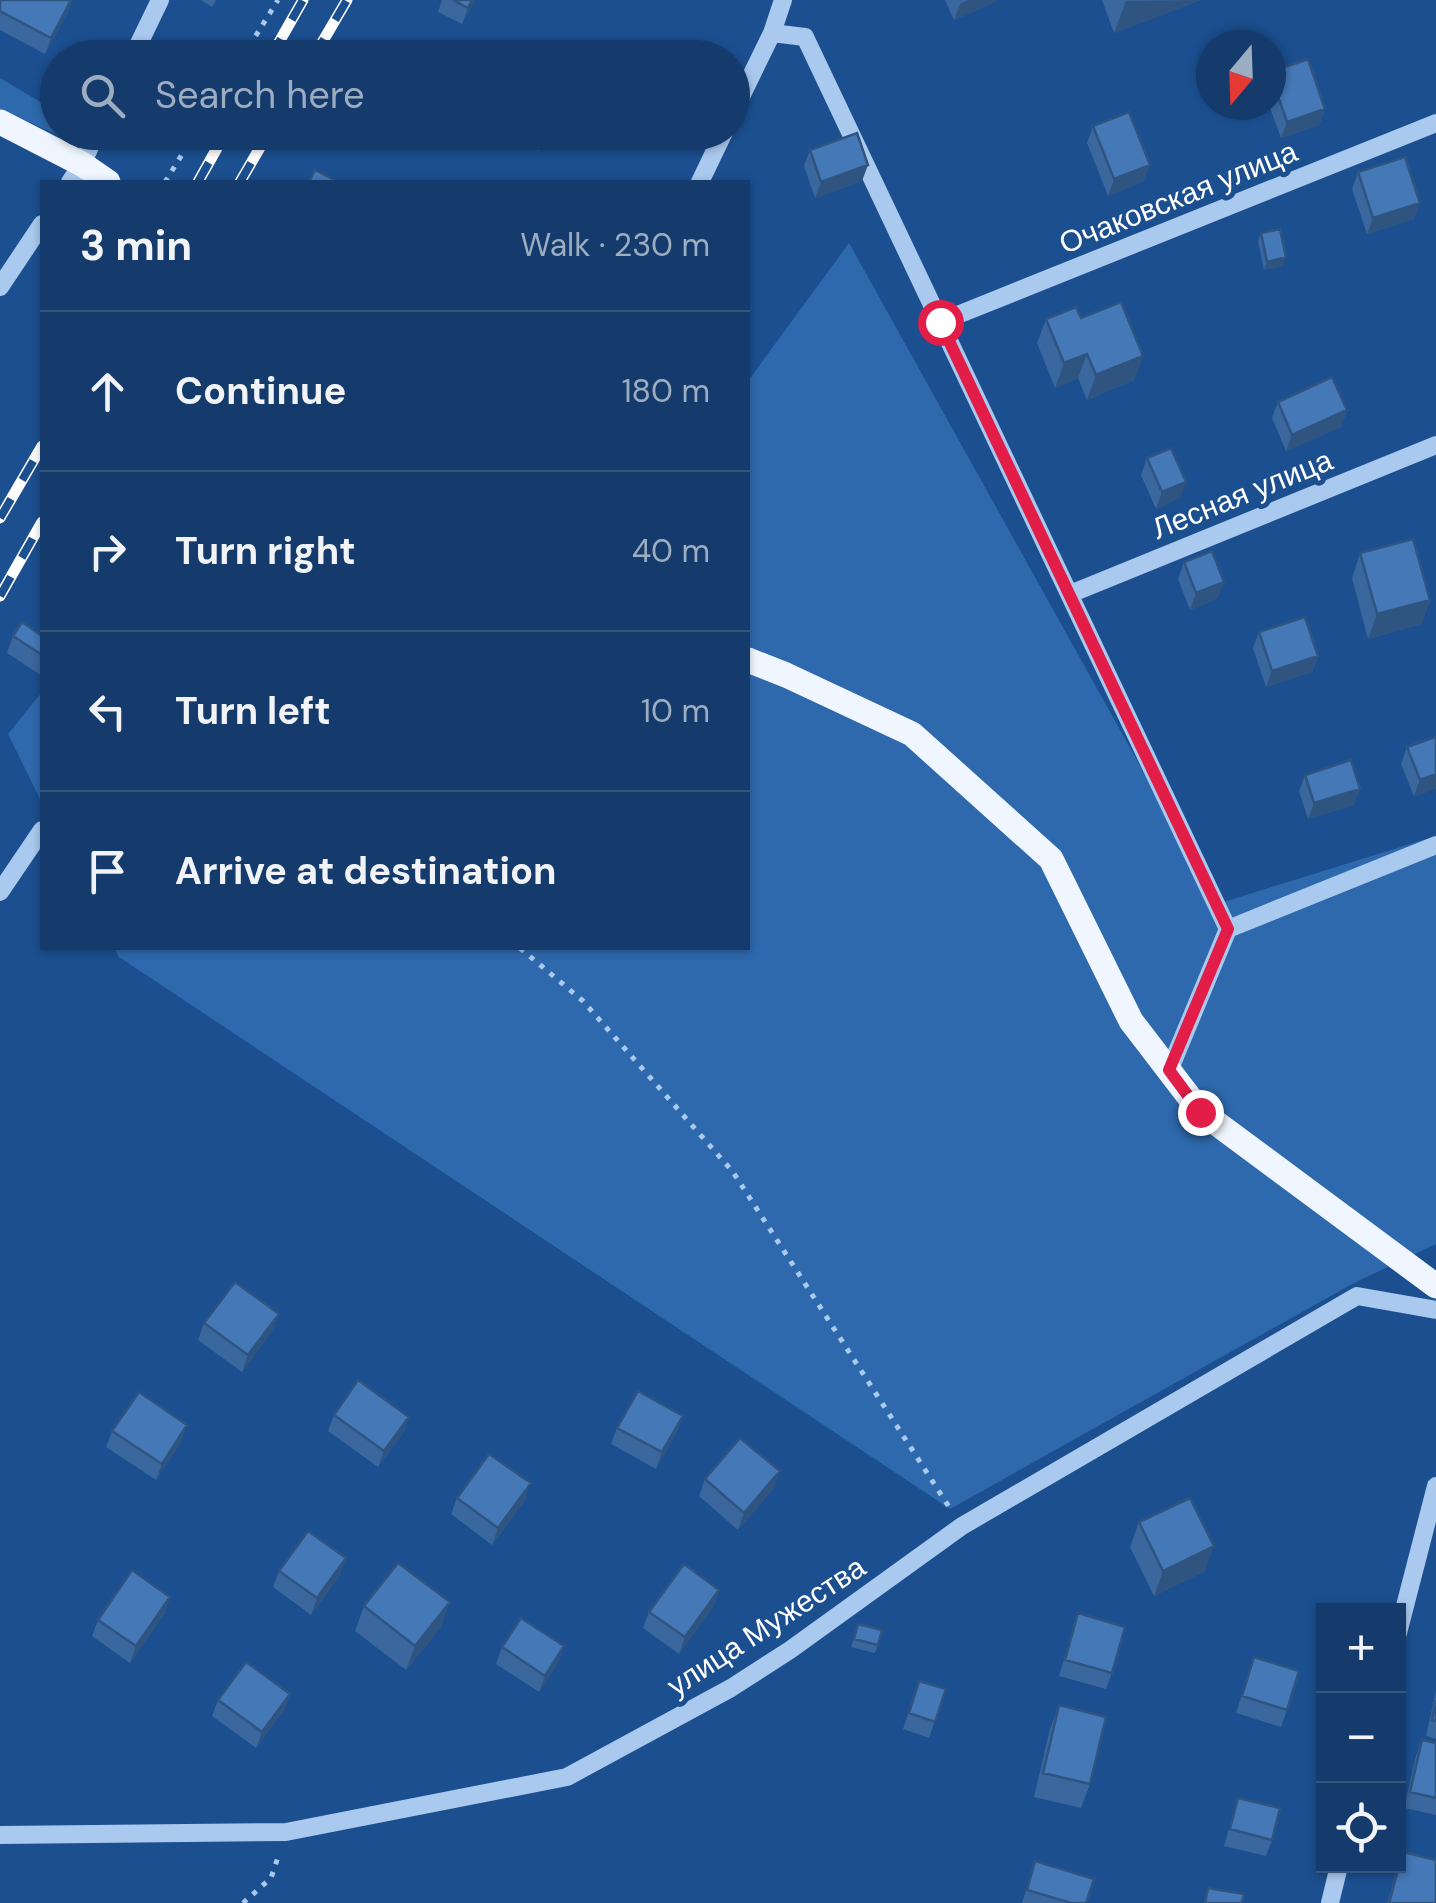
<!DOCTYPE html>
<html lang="en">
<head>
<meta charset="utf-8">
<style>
  :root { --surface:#143b6b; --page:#1d4271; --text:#f1f3f6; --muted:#9dadc1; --line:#33557e }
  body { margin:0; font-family:"DM Sans",sans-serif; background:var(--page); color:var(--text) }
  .controls { position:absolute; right:30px; bottom:30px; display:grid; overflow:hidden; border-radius:0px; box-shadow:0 2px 8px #0004 }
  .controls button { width:90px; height:90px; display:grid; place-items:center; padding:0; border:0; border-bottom:2px solid var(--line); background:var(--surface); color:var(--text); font:50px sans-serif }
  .compass { position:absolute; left:1196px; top:30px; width:90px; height:90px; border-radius:50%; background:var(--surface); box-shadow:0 2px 8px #0004; rotate:199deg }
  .stop { position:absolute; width:30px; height:30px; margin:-22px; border:8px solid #e11d48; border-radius:50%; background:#fff }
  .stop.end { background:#e11d48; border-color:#fff; box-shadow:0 2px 10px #0008 }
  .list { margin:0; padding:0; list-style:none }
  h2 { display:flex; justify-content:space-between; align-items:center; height:130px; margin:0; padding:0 40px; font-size:42px }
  h2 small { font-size:32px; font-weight:400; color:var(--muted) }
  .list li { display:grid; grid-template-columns:65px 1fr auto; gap:30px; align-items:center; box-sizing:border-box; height:160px; padding:0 40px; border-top:2px solid var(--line) }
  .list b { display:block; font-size:38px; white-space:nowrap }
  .list em { font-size:32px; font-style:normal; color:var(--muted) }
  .icon { flex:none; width:55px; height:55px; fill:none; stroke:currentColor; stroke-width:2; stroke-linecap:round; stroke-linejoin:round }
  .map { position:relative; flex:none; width:1436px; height:1903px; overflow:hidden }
  .search { position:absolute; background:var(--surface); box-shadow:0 2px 8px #0004; left:40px; top:40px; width:710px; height:110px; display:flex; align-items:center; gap:25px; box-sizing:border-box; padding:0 35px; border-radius:55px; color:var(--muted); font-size:38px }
  .panel { position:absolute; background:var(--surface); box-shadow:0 2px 8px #0004; left:40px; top:180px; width:710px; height:770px; border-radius:0px }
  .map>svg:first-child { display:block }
  .green { fill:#2e69ad }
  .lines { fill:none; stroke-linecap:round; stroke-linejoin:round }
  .path { stroke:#a9c9ee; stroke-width:5; stroke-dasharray:5 8; stroke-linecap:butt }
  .minor { stroke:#a9c9ee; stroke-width:18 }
  .major { stroke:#f0f6ff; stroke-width:25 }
  .rail-casing { stroke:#fff; stroke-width:11 }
  .rail { stroke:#1b4f8f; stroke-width:8; stroke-dasharray:22; stroke-linecap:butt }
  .wall { fill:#3a679d }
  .shaded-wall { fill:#305480 }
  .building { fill:#4478b7; stroke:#305480; stroke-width:2.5 }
  .route { stroke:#e11d48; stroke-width:12 }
  .labels { text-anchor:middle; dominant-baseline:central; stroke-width:10; stroke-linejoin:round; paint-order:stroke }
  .street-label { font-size:30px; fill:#fff; stroke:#1b4f8f }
</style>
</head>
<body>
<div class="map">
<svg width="1436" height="1903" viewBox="0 0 1436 1903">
  <rect width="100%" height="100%" fill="#1b4f8f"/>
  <path class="green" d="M0,78L57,112L58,132L78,133L80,145L0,109Z
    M849,243L1217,904L1436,836V1244L1354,1283L950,1509L119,957L114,948H748V381Z
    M42,692V803L8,734Z"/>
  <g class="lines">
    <path class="path" d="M242,58L278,0
      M165,182L196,132
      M520,948L583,1001L733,1172L951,1510
      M243,1903L271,1878L279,1854"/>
    <path class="minor" d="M772,33L783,0
      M132,58L160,0
      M732,115L772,33L805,37L1228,929L1169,1071
      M70,182L82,164L97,132
      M700,182L724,132
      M0,287L42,224
      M940,322L1436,123
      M1070,594L1436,445
      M0,892L42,830
      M1228,929L1436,845
      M1398,1633L1436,1486
      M0,1835L286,1832L567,1777L731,1688L790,1650L962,1526L1357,1296L1436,1310
      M1330,1903L1339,1866"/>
    <path class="major" d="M0,122L82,164L108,182
      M748,660L786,675L912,734L1051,859L1131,1021L1200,1111L1436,1286"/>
    <defs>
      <path id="rail" d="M270,58L303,0
        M313,58L347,0
        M198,182L226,132
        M240,182L269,132
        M0,518L42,446
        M0,596L42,522"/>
    </defs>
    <use href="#rail" class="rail-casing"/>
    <use href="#rail" class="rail"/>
  </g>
  <path class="wall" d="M0,0H72L67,14L45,54L0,30Z
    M201,0H216L212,7Z
    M442,0H475L462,24L438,12Z
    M945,0H996L995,2L954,20Z
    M1102,0H1201L1114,33Z
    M1271,72L1325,109L1319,125L1281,138L1269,105H1271Z
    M1093,126L1144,181L1108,196L1087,143Z
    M498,132H546L539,151L497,135Z
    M810,150L862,181L815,198L804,166Z
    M1358,172L1414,219L1367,234L1352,189Z
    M1261,233L1283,266L1264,270L1258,241Z
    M1081,318L1143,356L1134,380L1087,400L1078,378L1055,388L1037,343L1046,319Z
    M1278,402L1347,410L1341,427L1286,451L1272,418Z
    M1147,458L1180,498L1156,509L1141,475Z
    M1360,553L1430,600L1421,624L1368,639L1352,578Z
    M1184,562L1218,598L1190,610L1178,579Z
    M1259,632L1318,656L1312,672L1266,687L1253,648Z
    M13,636H42V676L7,653Z
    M1436,737L1414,797L1401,764L1407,747Z
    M1305,775L1354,805L1308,819L1299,791Z
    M204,1323L273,1330L242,1372L198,1340Z
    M334,1415L409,1417L403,1433L378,1467L328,1431Z
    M617,1428L677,1432L656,1469L611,1444Z
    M112,1431L181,1442L156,1480L106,1447Z
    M705,1479L774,1488L738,1530L699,1496Z
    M457,1498L525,1500L492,1545L451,1514Z
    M1139,1522L1205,1571L1154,1596L1130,1547Z
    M279,1571L340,1575L311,1615L273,1587Z
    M719,1590L713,1607L679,1654L643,1628L649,1612Z
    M170,1597L164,1614L130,1663L92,1636L98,1620Z
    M364,1606L441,1627L406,1670L355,1631Z
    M1078,1613L1112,1673L1106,1689L1059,1676Z
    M858,1624L878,1645L875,1653L851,1647Z
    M564,1646L558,1663L539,1692L496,1664L502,1647Z
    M1254,1657L1287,1710L1281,1727L1236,1713Z
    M919,1681L946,1689L929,1738L903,1729Z
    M1436,1691V1739L1426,1736Z
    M290,1694L284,1710L256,1748L212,1716L218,1700Z
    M1059,1705L1090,1784L1081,1808L1034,1797L1050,1729Z
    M1422,1740L1436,1743V1815L1404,1808L1416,1756Z
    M1238,1798L1272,1840L1266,1856L1224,1846Z
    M1403,1852L1436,1903H1387Z
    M1035,1861L1086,1903H1022Z"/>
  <path class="shaded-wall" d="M72,0L67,14L45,54L51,38Z
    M472,0H475L462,24L468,8Z
    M969,0H996L995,2L954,20L960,4Z
    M1201,0L1114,33L1126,1Z
    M1325,109L1319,125L1281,138L1287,122Z
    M868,165L862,181L815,198L821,182Z
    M1150,165L1144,181L1108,196L1114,179Z
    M1420,203L1414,219L1367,234L1373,218Z
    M1286,257L1283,266L1264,270L1267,262Z
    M1087,354L1078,378L1055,388L1064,363Z
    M1143,356L1134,380L1087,400L1096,375Z
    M1347,410L1341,427L1286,451L1292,435Z
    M1186,482L1180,498L1156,509L1162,492Z
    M1224,582L1218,598L1190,610L1196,593Z
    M1430,600L1421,624L1368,639L1377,614Z
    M1318,656L1312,672L1266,687L1272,671Z
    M1436,774V789L1414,797L1420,780Z
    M1360,789L1354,805L1308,819L1314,803Z
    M279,1314L273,1330L242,1372L248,1355Z
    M683,1416L677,1432L656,1469L662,1452Z
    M409,1417L403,1433L378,1467L384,1451Z
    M187,1425L181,1442L156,1480L162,1464Z
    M780,1471L774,1488L738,1530L744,1513Z
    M531,1483L525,1500L492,1545L498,1528Z
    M1214,1546L1205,1571L1154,1596L1163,1571Z
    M346,1558L340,1575L311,1615L317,1598Z
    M719,1590L713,1607L679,1654L685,1637Z
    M170,1597L164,1614L130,1663L136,1646Z
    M450,1602L441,1627L406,1670L415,1646Z
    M564,1646L558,1663L539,1692L545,1676Z
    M290,1694L284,1710L256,1748L262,1732Z"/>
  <path class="building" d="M0,0H71L51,38L0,11Z
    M453,0H472L468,8Z
    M1308,59L1325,109L1287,122L1271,76V72Z
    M1129,112L1150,165L1114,179L1093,126Z
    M857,133L868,165L821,182L810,150Z
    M1405,157L1420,203L1373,218L1358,172Z
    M315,170L338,182H309Z
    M1280,229L1286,257L1267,262L1261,233Z
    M1121,302L1143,356L1096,375L1087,354L1064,363L1046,319L1076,307L1081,318Z
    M1332,377L1347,410L1292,435L1278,402Z
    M1171,448L1186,482L1162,492L1147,458Z
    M1413,539L1430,600L1377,614L1360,553Z
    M1212,551L1224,582L1196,593L1184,562Z
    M1305,617L1318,656L1272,671L1259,632Z
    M22,622L42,636V655L13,636Z
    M1436,737V774L1420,780L1407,747Z
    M1351,760L1360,789L1314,803L1305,775Z
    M235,1282L279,1314L248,1355L204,1323Z
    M358,1380L409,1417L384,1451L334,1415Z
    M638,1391L683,1416L662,1452L617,1428Z
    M139,1392L187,1425L162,1464L112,1431Z
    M740,1438L780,1471L744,1513L705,1479Z
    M489,1454L531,1483L498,1528L457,1498Z
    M1190,1498L1214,1546L1163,1571L1139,1522Z
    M308,1531L346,1558L317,1598L279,1571Z
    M398,1563L450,1602L415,1646L364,1606Z
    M684,1564L719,1590L685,1637L649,1612Z
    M132,1570L170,1597L136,1646L98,1620Z
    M1078,1613L1125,1627L1112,1673L1065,1660Z
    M521,1618L564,1646L545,1676L502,1647Z
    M858,1624L882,1630L878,1645L854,1639Z
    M1254,1657L1299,1671L1287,1710L1242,1696Z
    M246,1662L290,1694L262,1732L218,1700Z
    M919,1681L946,1689L935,1722L909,1713Z
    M1436,1700V1721L1432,1720Z
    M1059,1705L1106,1717L1090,1784L1043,1773Z
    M1422,1740L1436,1743V1798L1410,1792Z
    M1238,1798L1280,1808L1272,1840L1230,1829Z
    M1403,1852L1436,1860V1903H1389Z
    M1035,1861L1094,1879L1086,1903H1071L1027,1890Z
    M1208,1888L1244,1894L1242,1903H1205Z"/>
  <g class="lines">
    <path class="route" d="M940,322L1228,929L1169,1070L1200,1112"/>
  </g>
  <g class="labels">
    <g class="street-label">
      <text transform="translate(1178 197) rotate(-22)">Очаковская улица</text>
      <text transform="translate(1242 494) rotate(-22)">Лесная улица</text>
      <text transform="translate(766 1626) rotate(-33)">улица Мужества</text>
    </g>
  </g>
</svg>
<div class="controls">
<button>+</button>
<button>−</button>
<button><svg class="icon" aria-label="locate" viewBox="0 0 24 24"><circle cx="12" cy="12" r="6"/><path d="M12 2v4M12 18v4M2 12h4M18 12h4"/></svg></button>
</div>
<svg class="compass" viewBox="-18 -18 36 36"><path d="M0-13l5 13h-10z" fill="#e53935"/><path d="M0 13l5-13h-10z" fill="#9dadc1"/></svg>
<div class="stop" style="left:940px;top:322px"></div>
<div class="stop end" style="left:1200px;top:1112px"></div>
<div class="search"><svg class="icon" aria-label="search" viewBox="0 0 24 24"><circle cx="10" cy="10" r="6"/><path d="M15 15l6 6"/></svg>Search here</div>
<section class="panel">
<h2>3 min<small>Walk · 230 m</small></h2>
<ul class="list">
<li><svg class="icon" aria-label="ahead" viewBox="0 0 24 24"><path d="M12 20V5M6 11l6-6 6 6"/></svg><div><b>Continue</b></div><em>180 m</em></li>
<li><svg class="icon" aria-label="right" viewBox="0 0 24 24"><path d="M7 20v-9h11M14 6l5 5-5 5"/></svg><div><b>Turn right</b></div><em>40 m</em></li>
<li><svg class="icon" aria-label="left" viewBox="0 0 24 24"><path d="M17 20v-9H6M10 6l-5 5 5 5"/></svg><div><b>Turn left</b></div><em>10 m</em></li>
<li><svg class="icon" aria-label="arrive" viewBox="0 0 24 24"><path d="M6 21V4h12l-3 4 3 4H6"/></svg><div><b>Arrive at destination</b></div></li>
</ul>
</section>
</div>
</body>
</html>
